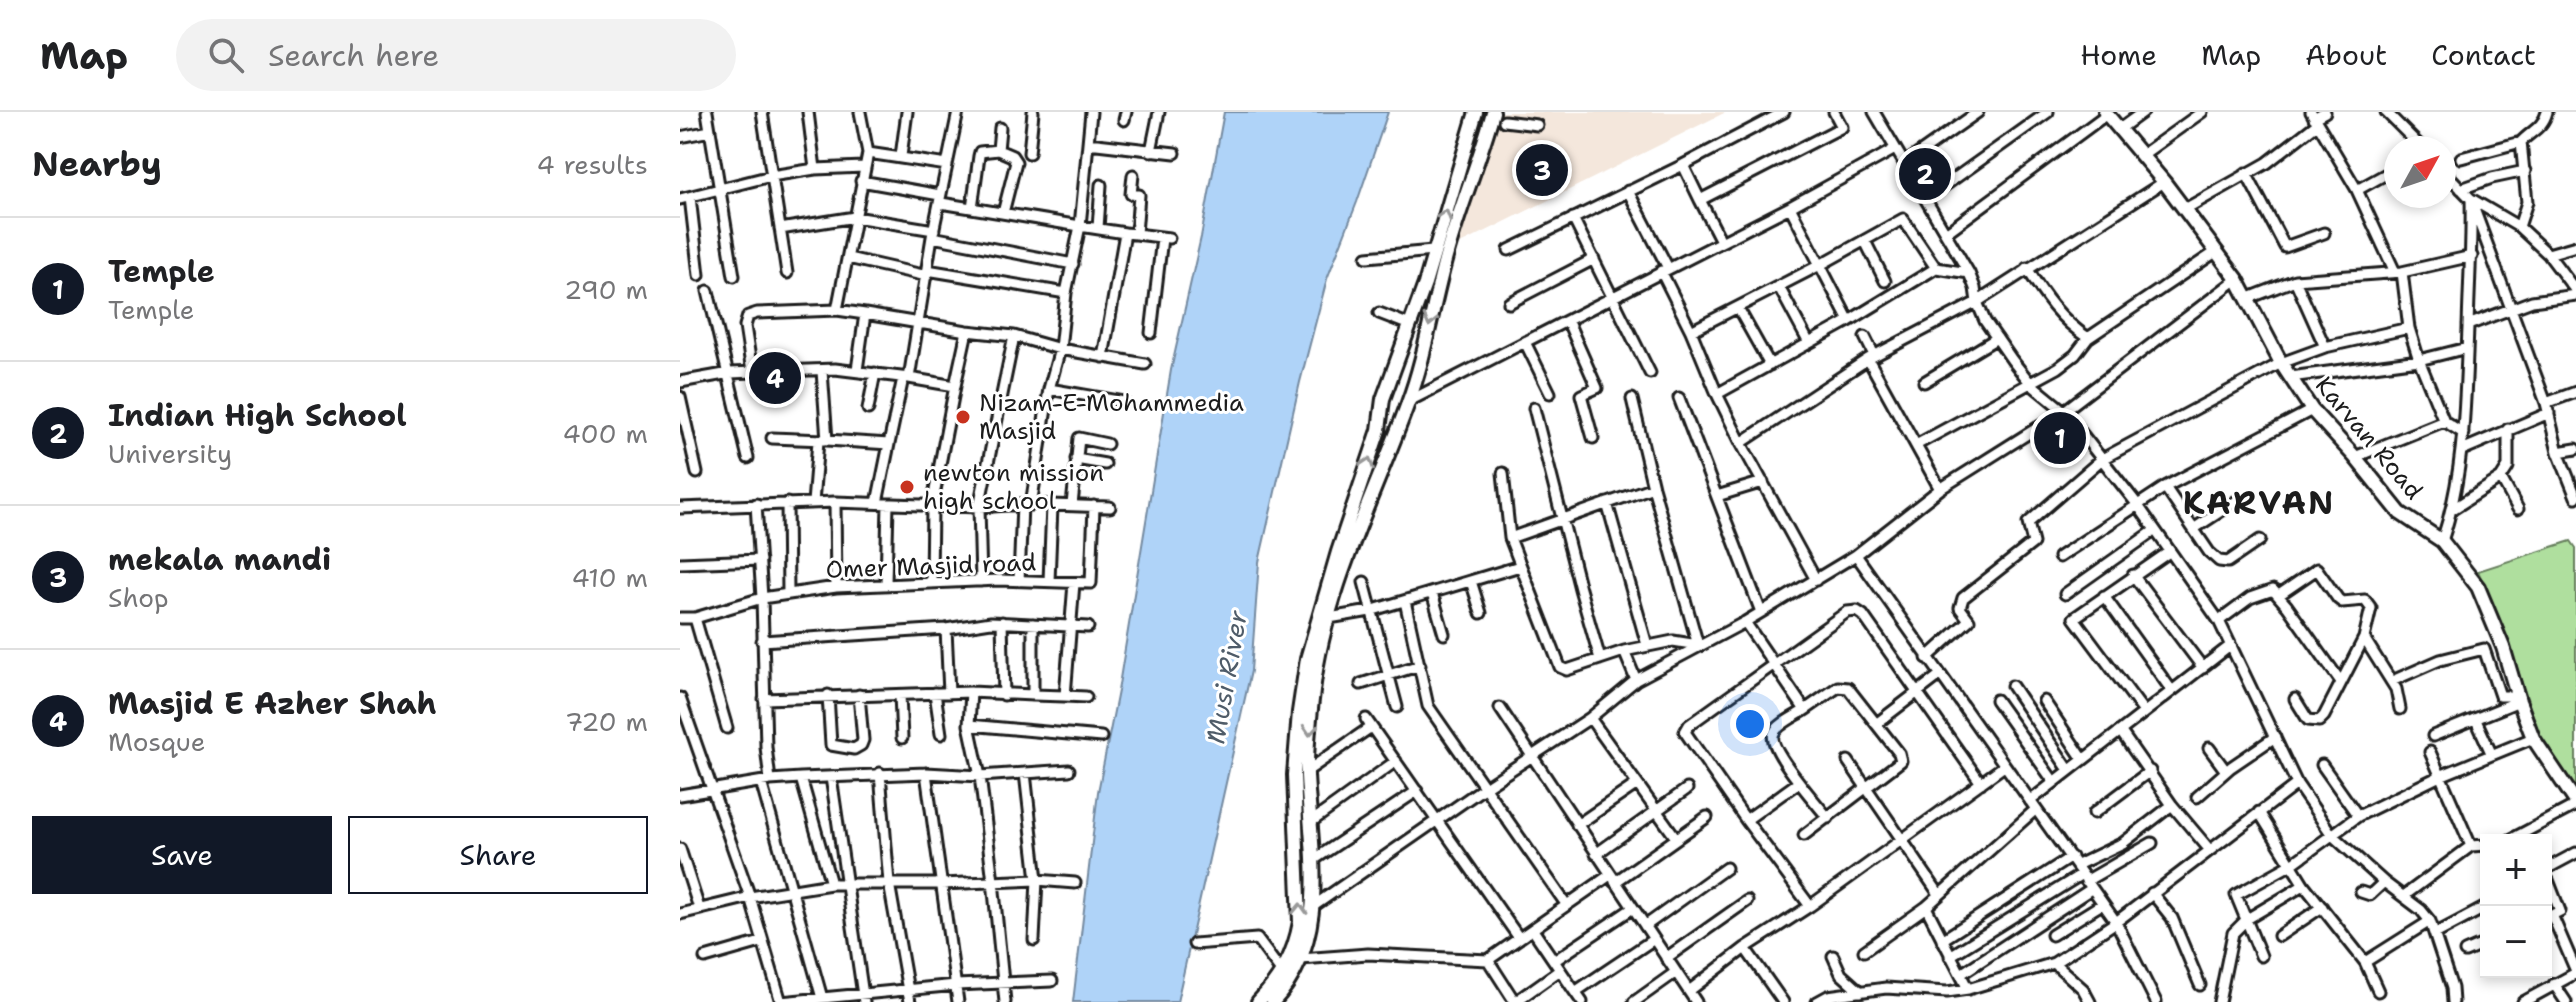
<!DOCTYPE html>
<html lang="en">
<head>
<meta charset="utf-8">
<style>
  :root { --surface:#fff; --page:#f2f2f2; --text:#202124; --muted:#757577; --line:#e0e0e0; --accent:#111827 }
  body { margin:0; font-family:"Shantell Sans",sans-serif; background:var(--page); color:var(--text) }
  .controls { position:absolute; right:24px; bottom:24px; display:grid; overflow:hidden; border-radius:0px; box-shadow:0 4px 12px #0003 }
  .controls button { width:72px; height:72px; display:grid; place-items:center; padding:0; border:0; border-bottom:2px solid var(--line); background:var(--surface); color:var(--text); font:40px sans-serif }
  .compass { position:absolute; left:1704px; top:24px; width:72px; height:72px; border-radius:50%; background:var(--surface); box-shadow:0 4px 12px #0003; rotate:50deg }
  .you { position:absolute; left:1070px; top:612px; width:28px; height:28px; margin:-20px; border:6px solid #fff; border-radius:50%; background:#1a73e8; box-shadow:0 0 0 12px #1a73e833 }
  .badge { display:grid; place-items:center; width:52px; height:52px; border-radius:50%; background:var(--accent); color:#fff; font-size:26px; font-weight:700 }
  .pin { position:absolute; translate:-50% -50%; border:4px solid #fff; box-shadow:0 2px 8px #0006 }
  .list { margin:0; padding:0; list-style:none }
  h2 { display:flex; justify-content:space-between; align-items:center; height:104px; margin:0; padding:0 32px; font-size:34px }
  h2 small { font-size:26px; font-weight:400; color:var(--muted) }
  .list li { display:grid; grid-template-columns:52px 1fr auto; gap:24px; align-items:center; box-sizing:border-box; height:144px; padding:0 32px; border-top:2px solid var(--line) }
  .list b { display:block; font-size:30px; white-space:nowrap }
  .list p { margin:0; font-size:26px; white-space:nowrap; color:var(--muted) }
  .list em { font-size:26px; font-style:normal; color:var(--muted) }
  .actions { display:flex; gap:16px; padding:24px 32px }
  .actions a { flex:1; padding:18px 0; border:2px solid var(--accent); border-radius:0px; text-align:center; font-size:28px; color:var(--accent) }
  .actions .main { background:var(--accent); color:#fff }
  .icon { flex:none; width:44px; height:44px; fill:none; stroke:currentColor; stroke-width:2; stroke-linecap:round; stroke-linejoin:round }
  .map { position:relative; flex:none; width:1896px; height:890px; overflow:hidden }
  header { display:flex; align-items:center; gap:48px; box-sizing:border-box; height:112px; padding:0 40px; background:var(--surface); border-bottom:2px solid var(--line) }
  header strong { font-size:38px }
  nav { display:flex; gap:44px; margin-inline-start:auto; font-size:28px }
  .search { width:560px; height:72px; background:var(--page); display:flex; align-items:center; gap:20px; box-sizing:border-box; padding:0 28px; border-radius:44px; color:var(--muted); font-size:30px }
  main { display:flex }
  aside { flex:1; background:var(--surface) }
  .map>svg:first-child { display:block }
  .built { fill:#f4e7dc }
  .green { fill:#afdf9e; stroke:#667e5d; stroke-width:2 }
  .water { fill:#afd3f8; stroke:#748aa0; stroke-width:2 }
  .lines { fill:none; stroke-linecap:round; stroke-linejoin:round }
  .street-casing { stroke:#1c1c1c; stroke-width:15 }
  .secondary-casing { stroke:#1c1c1c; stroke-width:18 }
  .street { stroke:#fff; stroke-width:9 }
  .secondary { stroke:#fff; stroke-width:12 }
  .oneway { stroke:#999 }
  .poi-dot { fill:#c8321e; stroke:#fff; stroke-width:3 }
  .labels { text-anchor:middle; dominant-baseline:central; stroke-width:6; stroke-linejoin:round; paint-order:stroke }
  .poi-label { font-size:24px; fill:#1c1c1c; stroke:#fff; text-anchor:start }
  .street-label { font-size:24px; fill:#1c1c1c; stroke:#fff }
  .water-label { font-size:26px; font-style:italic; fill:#4f5c69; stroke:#fff }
  .district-label { font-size:32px; font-weight:bold; letter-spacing:2px; fill:#1c1c1c; stroke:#fff }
</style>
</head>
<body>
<header>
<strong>Map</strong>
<div class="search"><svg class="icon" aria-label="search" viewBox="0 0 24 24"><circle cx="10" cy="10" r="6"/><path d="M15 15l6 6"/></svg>Search here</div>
<nav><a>Home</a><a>Map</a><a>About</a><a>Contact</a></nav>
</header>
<main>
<aside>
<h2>Nearby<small>4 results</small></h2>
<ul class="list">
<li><span class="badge">1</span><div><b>Temple</b><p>Temple</p></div><em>290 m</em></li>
<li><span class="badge">2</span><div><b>Indian High School</b><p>University</p></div><em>400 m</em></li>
<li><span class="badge">3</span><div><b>mekala mandi</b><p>Shop</p></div><em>410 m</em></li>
<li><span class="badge">4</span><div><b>Masjid E Azher Shah</b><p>Mosque</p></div><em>720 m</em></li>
</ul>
<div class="actions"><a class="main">Save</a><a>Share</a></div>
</aside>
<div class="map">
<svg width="1896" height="890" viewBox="0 0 1896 890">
  <rect width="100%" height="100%" fill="#fff"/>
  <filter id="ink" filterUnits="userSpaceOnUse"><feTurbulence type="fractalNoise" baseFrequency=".0125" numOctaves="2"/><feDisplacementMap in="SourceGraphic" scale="16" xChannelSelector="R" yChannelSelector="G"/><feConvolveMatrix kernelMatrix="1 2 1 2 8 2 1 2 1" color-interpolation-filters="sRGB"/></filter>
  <g filter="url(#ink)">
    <path class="built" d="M813,0H1046L768,138Z"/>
    <path class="green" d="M1891,429L1896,436V681L1859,622L1828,529L1798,459Z"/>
    <path class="water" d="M544,0H708L677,90L647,167L620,270L579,450L571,559L497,890H393L418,680L438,579L491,258L521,125Z"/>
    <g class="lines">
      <defs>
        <path id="street" d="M27,0L54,164
          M82,0L107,161
          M128,0L135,57
          M278,0L252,125L229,266L275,274L287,219
          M411,0L400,114L445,121L423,245
          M1194,0L1289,161L1295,176L1297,190L1305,209L1332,248L1351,272L1384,299L1457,392L1539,509L1617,672L1652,723L1704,770L1741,798L1750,809L1772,876L1773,890
          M1631,0L1677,78L1715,160
          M1706,0L1742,36
          M1634,6L1645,0
          M444,8L446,0
          M824,9L857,13
          M1441,16L1463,0
          M0,25L30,19
          M408,31L495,41
          M318,38L332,44L336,50L323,101
          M471,39L479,0
          M188,41L267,53
          M349,41L353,0
          M1462,43L1522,0
          M221,44L227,0
          M1781,46L1841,30
          M1224,52L1298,0
          M1003,53L1020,88
          M1764,59L1791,87L1839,115L1868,142L1896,179
          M1566,61L1605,135L1644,121
          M181,69L260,83
          M1781,77L1812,66L1845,59
          M1677,78L1706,62
          M948,79L988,156
          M10,85L19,163
          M0,87L91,64L135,57L184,55
          M1246,87L1368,0
          M261,91L400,114L386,181L380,237L369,277L351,393
          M1793,94L1866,291L1878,340L1896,385
          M1110,95L1169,209
          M292,96L299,44L300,40L318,38L320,16
          M1505,97L1587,51L1637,12
          M893,106L970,261
          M1839,115L1847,90L1841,30C1851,19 1863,16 1867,0
          M418,116L421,73
          M100,117L175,105L254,118
          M1267,120L1427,2
          M445,121L456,122L459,83L451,82L453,63
          M456,122L489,126
          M252,125L393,152
          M1041,129L1020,88L1162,15L1154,0
          M1185,129L1205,169
          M829,138L1003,53L1104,0
          M1868,142L1896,134
          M687,145L753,139
          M168,146L247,164
          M1347,156C1364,184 1380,207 1408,226
          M247,158L386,181
          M981,159L1011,219L1037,282L1061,331L1136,468
          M1722,160L1729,216L1739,248L1764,309L1783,321
          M1615,168L1645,235
          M1099,175L1129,231
          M28,179L68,346
          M1569,186L1615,168L1722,160L1792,144
          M829,191L914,147
          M1058,196L1090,253
          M157,198L188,41L180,0
          M699,201L730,213
          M888,210L917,276L901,283L913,326
          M1788,213L1852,189L1896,183
          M1011,219L1140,153L1223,107L1256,156L1289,161
          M471,221L482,126
          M1185,225L1194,243
          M845,230L870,281
          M1188,247L1260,377
          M177,258L185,202
          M142,259L147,328L209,332L223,266
          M72,260L65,214L68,204L77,201L157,198L185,202L287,219L334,224L380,237L465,252
          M1610,265L1739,248L1787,236
          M0,270L50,261L155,257L229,266
          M1244,270L1317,226
          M369,277L444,290
          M1037,282L1169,209L1256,156
          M0,285L17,361
          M999,286L1081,500
          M729,289L1110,95L1215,37
          M1866,291L1896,280
          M854,296L900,477L920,547L944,539L956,568
          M188,297L195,261
          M92,326L144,328
          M1061,331L1188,247L1297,190L1484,70
          M1236,333L1378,256L1395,243L1408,226L1537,139
          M1782,338L1869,301
          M1878,340L1896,337
          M1675,345L1764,309
          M396,347L425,352
          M823,361L830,426L880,555L887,558L920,547
          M1821,366L1838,397
          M1485,375L1529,440L1539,449L1548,450L1580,428
          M1037,384L1083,370
          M155,390L156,475
          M107,391L108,482
          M133,391L138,329
          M197,391L209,332
          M927,391L967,533
          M76,392L82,486L86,635L90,668
          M392,393L399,326L427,332
          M0,396L155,390L299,395L342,392L430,395
          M1773,397L1821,366L1828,355V317
          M1515,416L1561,386
          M830,426L973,375
          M1762,429C1785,360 1785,288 1788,216C1789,173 1792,130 1791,87
          M1176,443L1436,810L1476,890
          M1379,445L1485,375L1632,298
          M0,451L80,448
          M1453,463L1523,556
          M251,469L252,394L275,274
          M301,469L299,395L334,224
          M339,469L342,392
          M369,469L372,394
          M791,469L801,501
          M684,470L717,595
          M206,471L208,392
          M752,481L764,522
          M1385,482L1474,419
          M1599,483L1637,457L1658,487L1662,490L1685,488L1691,496L1684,526L1644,604L1639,609L1628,608L1615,587
          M1424,484L1492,579
          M725,489L748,594L886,792
          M0,506H15L82,486L156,475L319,468L411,471L414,394
          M15,506L47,616
          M649,506L690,499L840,454
          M1539,509L1570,486L1593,478L1607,494L1661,570
          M322,510L324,583
          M1065,510L1125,598C1116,604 1098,612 1094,621C1086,635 1138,693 1148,706
          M266,517L269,581
          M1684,526L1716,577L1720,597
          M82,529L266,517L311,510L408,515
          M944,539L993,529L1018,533L973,375L952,287
          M1247,546L1289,508L1280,496L1283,486L1353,431L1348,411L1422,347L1601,251L1645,235L1729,216
          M1712,569L1760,548L1804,537L1820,584H1838
          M681,572L740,553
          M1332,574L1389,658
          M291,580L289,613L300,664L313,769L325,890
          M255,581L261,622
          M148,583L151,633L174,637L181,633L183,628L179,583
          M220,583L222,626
          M353,583L385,584L394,471
          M385,584L406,585
          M0,586L70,785L101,890
          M84,587L291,580L353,583V512
          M1316,588L1374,670
          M1364,589L1403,647
          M820,596L1016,890
          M1464,600L1394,506L1489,440
          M910,606L996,726
          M686,607L839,826
          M1796,608L1812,643
          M1196,612L1260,563
          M289,613L421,625
          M1441,620L1492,693L1529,737
          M1753,624L1839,589
          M1529,636L1546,659
          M1168,649L1259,782
          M1642,653L1678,704
          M627,659L691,615
          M200,661L209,771L230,890
          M246,661L278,890
          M345,661L357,768L354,828
          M151,665L184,890
          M121,666L151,772
          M81,670L142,886
          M0,683L90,668L121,666L246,661L300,664L389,658
          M1517,685L1551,655L1595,625
          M1350,689L1550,534
          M1579,700L1624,773L1685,850L1698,879
          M1414,701L1470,659
          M1066,708L1119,670
          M631,710L716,649
          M897,713L957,672
          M1124,723L1221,649L1219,641L1168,576L1158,575L1125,598
          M1830,728L1896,693
          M1791,734L1806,733
          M0,737L19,796
          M916,742L1007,677
          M632,749L737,679
          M1397,753L1443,731L1492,693
          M1866,757L1896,741
          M1406,769L1472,731
          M935,770L1027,705
          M1681,780L1690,783L1704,770
          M1472,781L1492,806L1520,873
          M1725,783L1791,734L1750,640
          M635,793L805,675L910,606L956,568L1065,510L1176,443L1260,377L1384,299L1557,167
          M1130,794L1066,708L1005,620L1009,613L1167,500L1177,499L1183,503L1301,671
          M1246,795L1288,877
          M0,802L70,785L151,772H261L357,768L395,771
          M1872,803L1896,859
          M1866,806L1880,799L1868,768
          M965,814L1046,756
          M853,818L895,880L974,827
          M1755,822L1806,795
          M1372,823L1422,792
          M1599,824L1642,795
          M1262,828L1391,745
          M514,832L577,827L603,862
          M1065,836L1103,890
          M1184,839L1246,795L1355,698
          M1785,840L1806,831
          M1153,844L1161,862L1181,880
          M1270,844L1402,762
          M1581,844L1556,783L1612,752L1678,704L1760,664L1853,626
          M25,846L81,830
          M986,846L1067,789
          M621,847L688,842L808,848L930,763
          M808,848L835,890
          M874,849L953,796
          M1685,850L1750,809
          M1374,851L1403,877L1410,890
          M1281,862L1411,777
          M1874,872L1886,890
          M1009,879L1065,836L1130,794L1324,654
          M895,880L902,890
          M101,890L276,873L372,869
          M835,890L880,858
          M954,890L996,860
          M1137,890L1148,884L1206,876L1267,880L1288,877L1374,851L1436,810L1617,672
          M1539,890L1553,821L1567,807L1624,773
          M1843,890L1896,861"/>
        <path id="secondary" d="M1425,0L1484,70L1557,167L1601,251L1632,298L1675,345L1720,401L1762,429L1798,475L1823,535L1839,589L1853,626L1896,690
          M578,890C601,866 614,843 620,810L614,663L619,600L627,547L658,440L699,318L703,287L745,172L796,0
          M593,890C651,827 631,741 627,664C626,636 630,606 633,579C645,478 694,385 728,291C746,243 753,189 768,138C781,92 800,47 813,0"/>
      </defs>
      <use href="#street" class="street-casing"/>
      <use href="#secondary" class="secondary-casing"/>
      <use href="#street" class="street"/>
      <use href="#secondary" class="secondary"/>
    </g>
    <defs><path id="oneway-chevron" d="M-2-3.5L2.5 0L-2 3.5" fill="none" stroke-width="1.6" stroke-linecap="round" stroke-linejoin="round" transform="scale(2)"/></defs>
    <g class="oneway">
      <use href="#oneway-chevron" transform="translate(765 103) rotate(-73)"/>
      <use href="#oneway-chevron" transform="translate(750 209) rotate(104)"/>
      <use href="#oneway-chevron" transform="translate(688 351) rotate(-71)"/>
      <use href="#oneway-chevron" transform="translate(630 618) rotate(94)"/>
      <use href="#oneway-chevron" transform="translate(620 797) rotate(-88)"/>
    </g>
  </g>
  <g class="poi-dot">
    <circle cx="283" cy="305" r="8"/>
    <circle cx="227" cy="375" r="8"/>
  </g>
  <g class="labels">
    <g class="poi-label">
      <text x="299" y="291">Nizam-E-Mohammedia<tspan x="299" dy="28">Masjid</tspan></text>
      <text x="243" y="361">newton mission<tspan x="243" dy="28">high school</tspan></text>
    </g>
    <g class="street-label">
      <text transform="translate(1689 326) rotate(50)">Karvan Road</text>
      <text transform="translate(251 454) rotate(-2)">Omer Masjid road</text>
    </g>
    <g class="water-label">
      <text transform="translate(546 565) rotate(-80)">Musi River</text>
    </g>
    <g class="district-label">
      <text x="1579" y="390">KARVAN</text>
    </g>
  </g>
</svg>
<div class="controls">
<button>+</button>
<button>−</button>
</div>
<svg class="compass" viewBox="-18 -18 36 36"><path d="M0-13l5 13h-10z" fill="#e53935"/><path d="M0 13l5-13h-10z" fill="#757577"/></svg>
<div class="you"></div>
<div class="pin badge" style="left:1380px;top:326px">1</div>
<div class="pin badge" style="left:1245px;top:62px">2</div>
<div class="pin badge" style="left:862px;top:58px">3</div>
<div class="pin badge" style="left:95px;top:266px">4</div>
</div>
</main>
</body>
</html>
